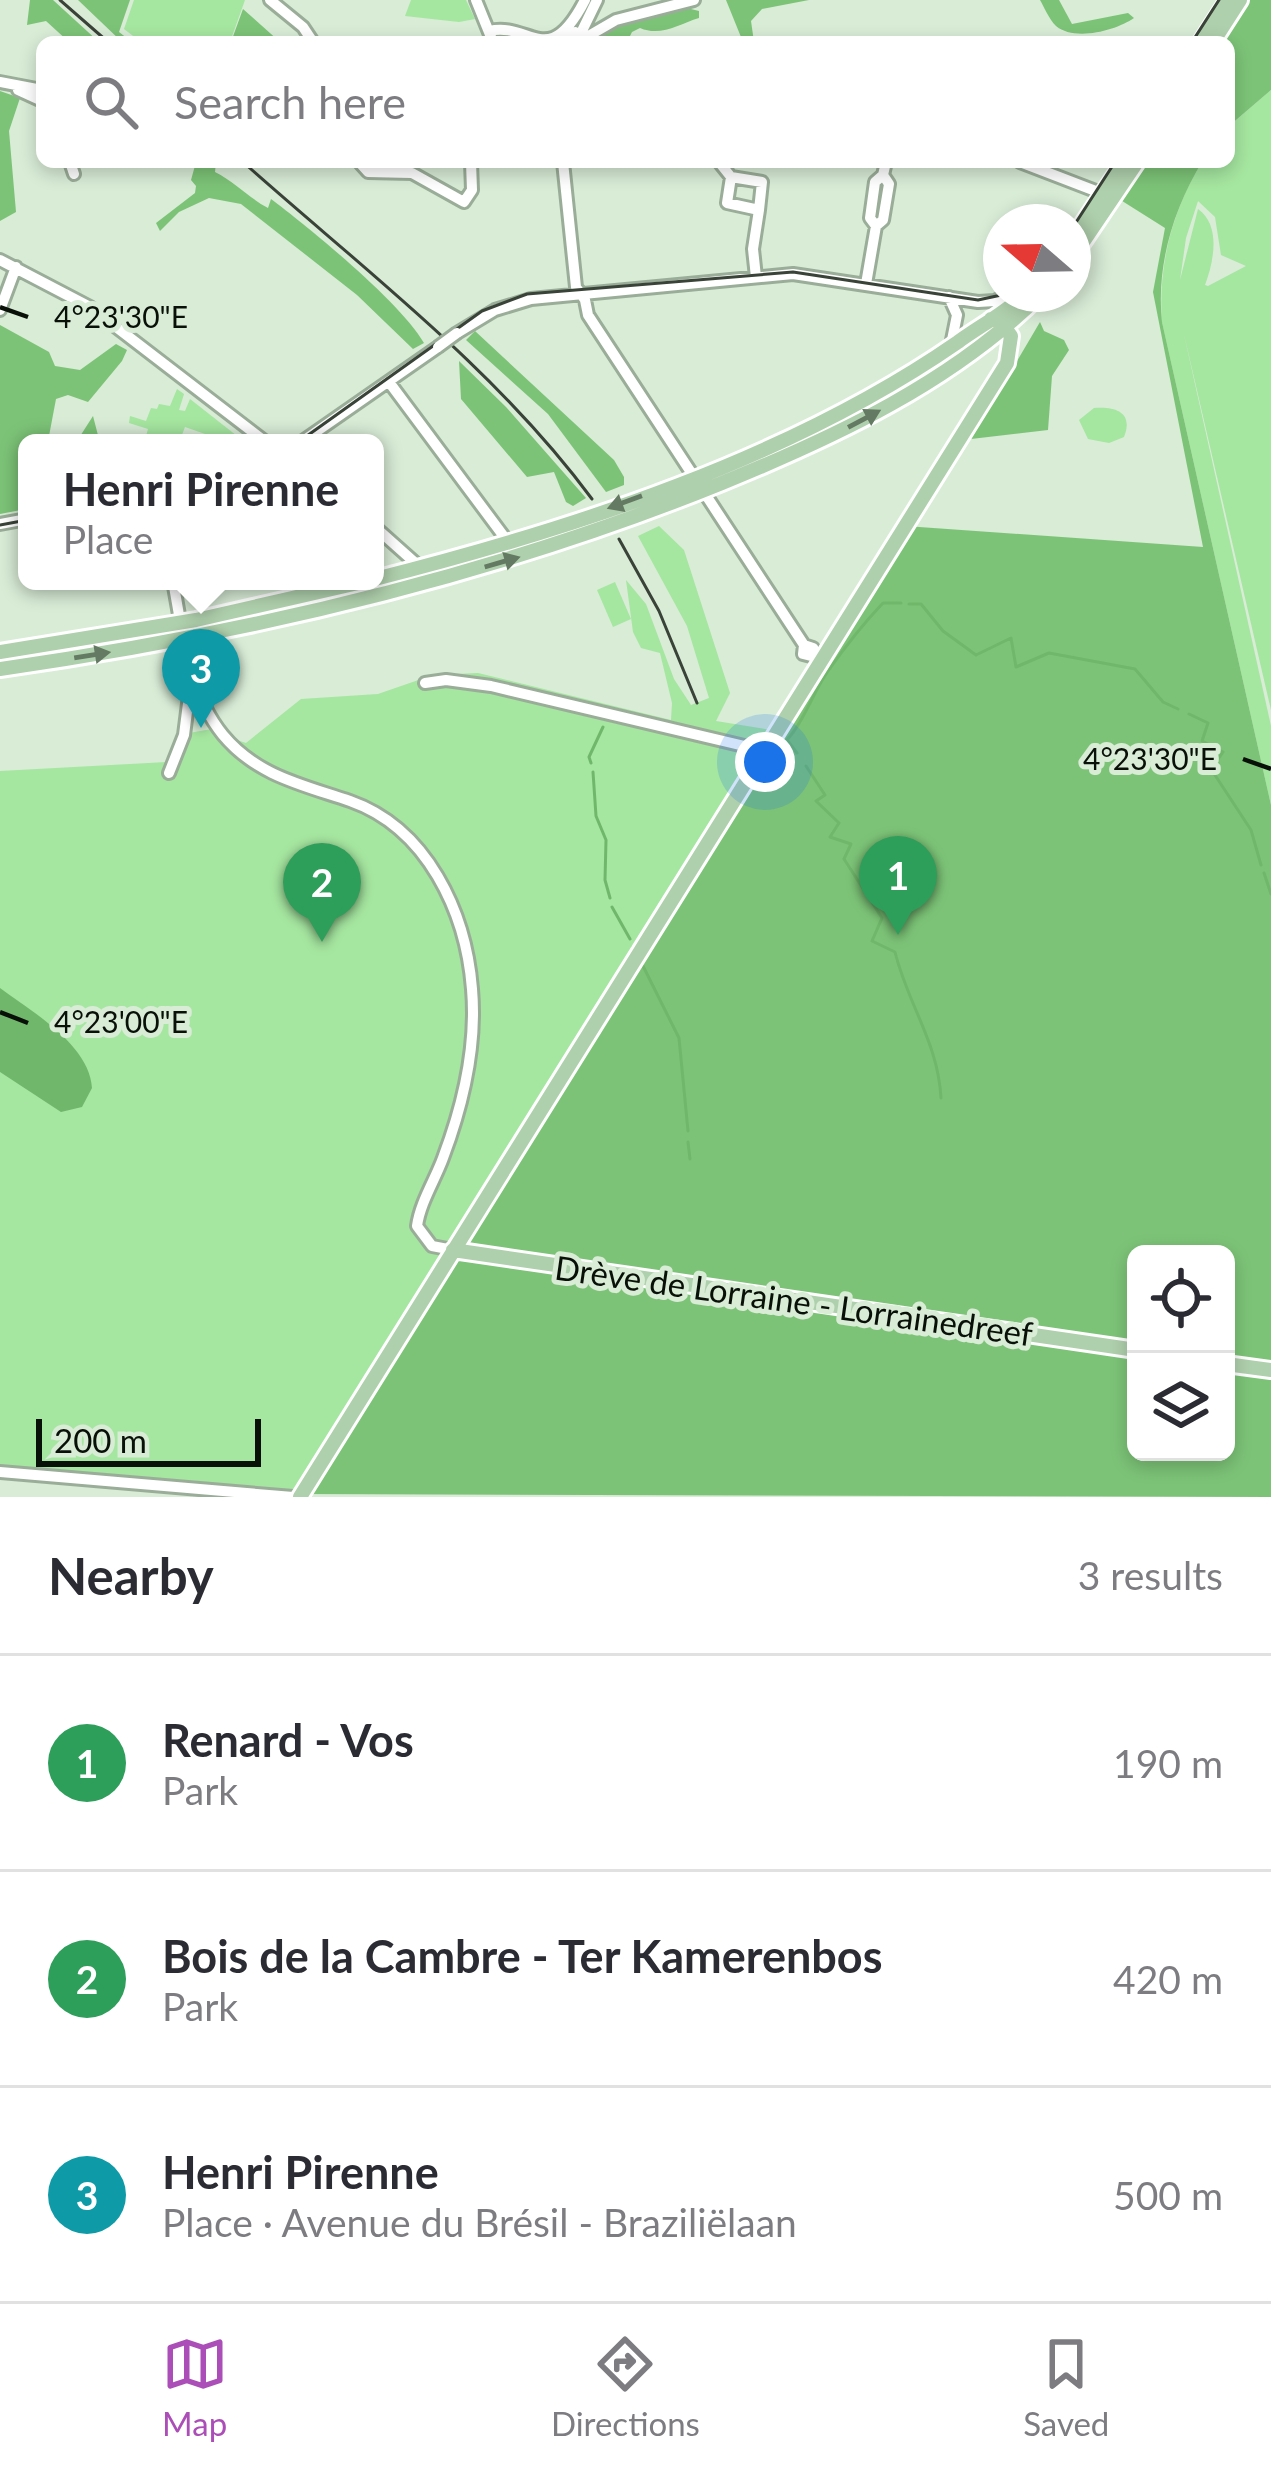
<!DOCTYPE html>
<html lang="en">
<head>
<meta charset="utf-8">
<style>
  :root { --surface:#fff; --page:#f2f2f3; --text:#2b2b33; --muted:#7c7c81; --line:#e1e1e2; --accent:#ac4eb8 }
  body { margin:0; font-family:Lato,sans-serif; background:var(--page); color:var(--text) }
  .controls { position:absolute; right:36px; bottom:36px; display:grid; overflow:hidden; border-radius:18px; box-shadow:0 6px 18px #0003 }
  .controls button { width:108px; height:108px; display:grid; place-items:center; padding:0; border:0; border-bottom:3px solid var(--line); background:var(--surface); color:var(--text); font:60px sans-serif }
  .compass { position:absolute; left:983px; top:204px; width:108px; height:108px; border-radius:50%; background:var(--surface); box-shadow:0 6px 18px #0003; rotate:290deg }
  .scale { position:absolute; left:36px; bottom:30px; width:225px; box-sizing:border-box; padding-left:12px; border:6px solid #091008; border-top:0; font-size:33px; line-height:42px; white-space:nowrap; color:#091008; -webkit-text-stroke:9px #d8ecd6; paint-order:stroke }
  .you { position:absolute; left:765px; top:762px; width:42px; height:42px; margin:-30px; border:9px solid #fff; border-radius:50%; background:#1a73e8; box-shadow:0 0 0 18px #1a73e833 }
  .badge { display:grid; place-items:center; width:78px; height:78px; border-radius:50%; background:var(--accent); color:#fff; font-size:39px; font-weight:700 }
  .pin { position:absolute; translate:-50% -99px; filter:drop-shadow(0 3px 6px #0008) }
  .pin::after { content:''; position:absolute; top:63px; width:42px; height:36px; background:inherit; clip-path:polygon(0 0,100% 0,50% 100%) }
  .popup { position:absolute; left:18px; top:434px; width:366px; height:156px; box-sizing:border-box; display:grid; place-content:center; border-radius:18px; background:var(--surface); filter:drop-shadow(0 3px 9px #0005); font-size:39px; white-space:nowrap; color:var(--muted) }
  .popup b { font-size:45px; color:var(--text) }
  .popup::after { content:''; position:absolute; left:50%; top:100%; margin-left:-24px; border:24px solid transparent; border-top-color:var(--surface) }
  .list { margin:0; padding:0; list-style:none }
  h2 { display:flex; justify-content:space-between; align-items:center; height:156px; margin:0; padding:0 48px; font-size:51px }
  h2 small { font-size:39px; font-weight:400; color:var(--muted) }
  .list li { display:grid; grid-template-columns:78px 1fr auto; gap:36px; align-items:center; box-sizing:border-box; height:216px; padding:0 48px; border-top:3px solid var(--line) }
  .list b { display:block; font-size:45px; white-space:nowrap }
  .list p { margin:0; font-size:39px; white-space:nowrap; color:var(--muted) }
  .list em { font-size:39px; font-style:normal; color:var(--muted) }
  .icon { flex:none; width:66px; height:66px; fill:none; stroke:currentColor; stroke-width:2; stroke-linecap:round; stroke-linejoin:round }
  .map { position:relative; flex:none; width:1271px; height:1497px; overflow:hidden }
  .search { position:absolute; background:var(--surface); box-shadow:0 6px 18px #0003; left:36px; right:36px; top:36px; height:132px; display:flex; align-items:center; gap:30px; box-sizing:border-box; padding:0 42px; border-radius:18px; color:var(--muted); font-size:45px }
  .sheet { height:804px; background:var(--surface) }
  nav { display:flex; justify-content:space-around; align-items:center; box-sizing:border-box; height:168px; border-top:3px solid var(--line); background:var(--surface); font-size:33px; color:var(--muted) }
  nav a { display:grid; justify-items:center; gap:6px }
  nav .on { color:var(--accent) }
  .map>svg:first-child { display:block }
  .green { fill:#a5e6a0; fill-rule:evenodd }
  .forest { fill:#7cc377; fill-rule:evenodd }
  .water { fill:#70b76b }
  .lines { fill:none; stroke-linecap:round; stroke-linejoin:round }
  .stream { stroke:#70b76b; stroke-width:3 }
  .minor-casing { stroke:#9aad98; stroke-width:16 }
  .major-casing { stroke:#fff; stroke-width:20 }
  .minor { stroke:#fff; stroke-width:10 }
  .major { stroke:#afd0ac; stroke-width:14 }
  .tram { stroke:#394338; stroke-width:3 }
  .rail { stroke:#394338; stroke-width:3 }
  .minor-bridge-casing { stroke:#9aad98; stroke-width:16; stroke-linecap:butt }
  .minor-bridge { stroke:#fff; stroke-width:10 }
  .oneway { fill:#647a62 }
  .ticks { fill:none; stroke:#091008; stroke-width:4.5 }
  .labels { text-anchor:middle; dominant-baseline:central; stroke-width:10; stroke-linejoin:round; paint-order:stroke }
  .street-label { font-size:33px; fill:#091008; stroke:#d8ecd6 }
  .ticks-label { font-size:30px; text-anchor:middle; fill:#091008; stroke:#d8ecd6; stroke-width:10; stroke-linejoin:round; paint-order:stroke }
</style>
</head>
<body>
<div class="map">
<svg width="1271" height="1497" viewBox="0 0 1271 1497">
  <rect width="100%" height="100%" fill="#d8ecd6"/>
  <path class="green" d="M134,0H245L230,42H141L124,29Z
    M411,0H466L475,19L459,22L405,16Z
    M1271,90V710L1183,330L1271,726V805L1162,322C1158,265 1172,211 1202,162H1229V126ZM1198,201L1215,217L1221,255L1246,266L1208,286L1205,285C1214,261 1221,225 1198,209L1180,280L1186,238Z
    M966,341L970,347L882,406L716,481L713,472Z
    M177,389L184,394L179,410L185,411L190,399L246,443H231L185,427L180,440L188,443H154L155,439L146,436L148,429L129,423L130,416L146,421L151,408L157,409L159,404L170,406Z
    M1094,408C1115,406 1134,412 1124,437L1109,443L1088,439L1079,420Z
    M659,526L684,550L730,693L716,721L778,731L1136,1254L301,1494L0,1468V771L167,762L189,733L223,727L234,739L246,743L301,699L378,694L433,675L478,673L671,720L672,703L660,653L641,648L633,632L626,580L646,604L674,679L691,705L709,698L687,626L638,536Z
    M615,582L631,619L613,627L597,590Z"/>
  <path class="forest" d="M30,0H53L99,42H69L46,21L27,25Z
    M78,0H130L119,32L132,42H122Z
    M726,0H809L762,9L751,21L754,42H743Z
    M1040,0H1059L1072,24L1128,13L1134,18C1117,30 1075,42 1056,26C1049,19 1044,7 1040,0Z
    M1250,0H1271V90L1229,126V42H1223Z
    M687,8L699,11V18C679,24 661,37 640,28L632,32L627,42H600L595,38L613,26Z
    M243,9L280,42H231Z
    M0,91L20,98L9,131L16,212L0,221Z
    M196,162H216L215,172C235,182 249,198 268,208L271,199C311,229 400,302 424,343L413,349L357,295L241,204L209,198L179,212L160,231L156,223L195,193L196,186L191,180Z
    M1143,162H1202C1173,210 1156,266 1162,322L1271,805V1497L301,1494L905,526L1203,547L1153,292L1165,228L1119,199ZM1136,1254H1226V1452H1136Z
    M1040,322L1044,331L1064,340L1069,350L1052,376L1048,430L971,439Z
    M0,325L49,352L55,366L80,370L116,344L127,350L122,361L88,402L68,395L56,399L49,436L77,441L93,416L100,443H27V470L20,474L27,495L26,509L0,514Z
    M475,331L614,460L624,477V485L606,492L548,414L466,340Z
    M459,361L506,407L586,498L573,506L566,502L554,472L527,477L461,399Z"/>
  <path class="water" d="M0,988C31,1011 90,1045 92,1088L82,1107L61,1112L0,1072Z"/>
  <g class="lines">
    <path class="stream" d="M909,604H921L943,631L976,655L1011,638L1016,667L1049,653L1135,669L1163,702L1178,709
      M1189,714L1208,723L1202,741L1223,752L1211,769L1251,830L1261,865
      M787,740L797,753
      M783,744C803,725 812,694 828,671C845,647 863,624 883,603H901
      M591,763L589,757L603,727
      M806,766L825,795L816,801L839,823L830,837L851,844L844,859L882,918L872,941L895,952C908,1005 938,1042 941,1098
      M593,772L596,816L606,840L605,880L610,898
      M1264,873L1271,894
      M612,907L630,939
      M633,947L634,948
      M641,962L679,1038L688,1131
      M688,1142L690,1159"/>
    <defs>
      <path id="minor" d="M270,0L303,27L313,42
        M476,0L493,42
        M489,31C530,21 548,72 585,0
        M581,33L597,0
        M585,38L616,20L694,0
        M552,42L575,32L586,42
        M0,82L42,90
        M18,90L42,101
        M70,162L74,174
        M359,162L368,172L412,173L464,202L472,190L471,162
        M563,162L576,287L585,300L588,315L804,645
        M719,162L731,177
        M1020,162L1106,195
        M731,177L762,182L759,210L727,203Z
        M876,226L870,218L875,182L883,175L886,162
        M0,260L90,307L267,443
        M756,277L753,249L759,210
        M866,284L876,226L883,220L889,184L883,175
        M949,297L957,315L951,345
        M0,310L16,267
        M457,333L495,310L531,299L793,274L978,302L995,301L1009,294
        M389,382L508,542
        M300,443L438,347
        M0,524L27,519
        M375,527L421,568
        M173,581C183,634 188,692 223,735C257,776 303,785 350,801C427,828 466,912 472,989C477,1047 463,1105 443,1158C435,1180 420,1203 417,1226L432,1246L453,1250
        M804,645L813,648L811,656L803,654Z
        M425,683L446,680L491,686L765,751
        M169,773L184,735L191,680
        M0,1472L293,1497"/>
      <path id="major" d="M1201,42L1228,0
        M1213,42L1240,0
        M1073,238L1124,162
        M1073,257L1137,162
        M375,579C573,529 789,459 958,342C980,326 1005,313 1025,294
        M0,652L196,620L367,581
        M0,669C247,634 490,577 722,483C835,437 953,382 1041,294
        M453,1250L1136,1350
        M1226,1364L1271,1370
        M300,1497L1007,363L1011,336L1001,322L991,319"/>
    </defs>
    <use href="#minor" class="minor-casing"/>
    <use href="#major" class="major-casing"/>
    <use href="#minor" class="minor"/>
    <use href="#major" class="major"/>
    <path class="tram" d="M1192,42L1219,0
      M1073,227L1115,162
      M297,443L482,311L527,294L793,272L978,300L1006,294
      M0,525L27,520"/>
    <path class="rail" d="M60,0L108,42
      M243,162C363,269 496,369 592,499
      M619,539L659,611L697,703"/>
    <defs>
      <path id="minor-bridge" d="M438,347L457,333"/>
    </defs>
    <use href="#minor-bridge" class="minor-bridge-casing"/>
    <use href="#minor-bridge" class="minor-bridge"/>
  </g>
  <defs><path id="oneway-solid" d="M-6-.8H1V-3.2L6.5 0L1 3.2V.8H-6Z" transform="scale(3)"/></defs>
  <g class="oneway">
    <use href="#oneway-solid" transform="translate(864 419) rotate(-28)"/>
    <use href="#oneway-solid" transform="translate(625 502) rotate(160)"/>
    <use href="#oneway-solid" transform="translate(502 562) rotate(-16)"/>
    <use href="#oneway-solid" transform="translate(92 655) rotate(-9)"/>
  </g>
  <path class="ticks" d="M0,307L28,317M1243,759L1271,769M0,1012L28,1023"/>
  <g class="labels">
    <g class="street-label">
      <text transform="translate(794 1300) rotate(8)">Drève de Lorraine - Lorrainedreef</text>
    </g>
  </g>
  <g class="ticks-label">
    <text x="121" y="328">4°23'30"E</text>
    <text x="1150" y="770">4°23'30"E</text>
    <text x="121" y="1033">4°23'00"E</text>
  </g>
</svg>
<div class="controls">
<button><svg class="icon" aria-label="locate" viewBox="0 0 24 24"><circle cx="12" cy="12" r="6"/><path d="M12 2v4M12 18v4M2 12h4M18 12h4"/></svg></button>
<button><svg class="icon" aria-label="layers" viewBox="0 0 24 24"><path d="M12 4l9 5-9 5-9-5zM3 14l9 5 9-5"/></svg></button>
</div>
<svg class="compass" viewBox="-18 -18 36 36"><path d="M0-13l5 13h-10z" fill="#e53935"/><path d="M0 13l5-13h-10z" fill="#7c7c81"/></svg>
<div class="scale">200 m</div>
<div class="you"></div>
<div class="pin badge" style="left:898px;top:935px;background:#2e9e5b">1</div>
<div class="pin badge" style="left:322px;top:942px;background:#2e9e5b">2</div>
<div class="pin badge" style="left:201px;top:728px;background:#0f9aa8">3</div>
<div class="popup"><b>Henri Pirenne</b>Place</div>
<div class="search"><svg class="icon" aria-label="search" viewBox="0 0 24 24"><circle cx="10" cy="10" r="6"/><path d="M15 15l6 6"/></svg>Search here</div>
</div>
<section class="sheet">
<h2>Nearby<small>3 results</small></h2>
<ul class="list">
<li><span class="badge" style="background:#2e9e5b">1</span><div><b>Renard - Vos</b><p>Park</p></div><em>190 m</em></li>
<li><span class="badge" style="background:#2e9e5b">2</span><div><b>Bois de la Cambre - Ter Kamerenbos</b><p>Park</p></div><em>420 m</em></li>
<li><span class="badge" style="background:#0f9aa8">3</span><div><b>Henri Pirenne</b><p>Place · Avenue du Brésil - Braziliëlaan</p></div><em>500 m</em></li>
</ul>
</section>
<nav>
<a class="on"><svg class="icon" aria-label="map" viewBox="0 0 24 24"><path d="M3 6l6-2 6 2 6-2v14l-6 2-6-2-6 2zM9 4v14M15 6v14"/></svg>Map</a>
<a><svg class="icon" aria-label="directions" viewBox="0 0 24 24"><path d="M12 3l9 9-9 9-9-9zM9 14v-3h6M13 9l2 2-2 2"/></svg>Directions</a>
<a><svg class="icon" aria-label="saved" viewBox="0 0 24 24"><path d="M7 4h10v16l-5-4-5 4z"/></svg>Saved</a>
</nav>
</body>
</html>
